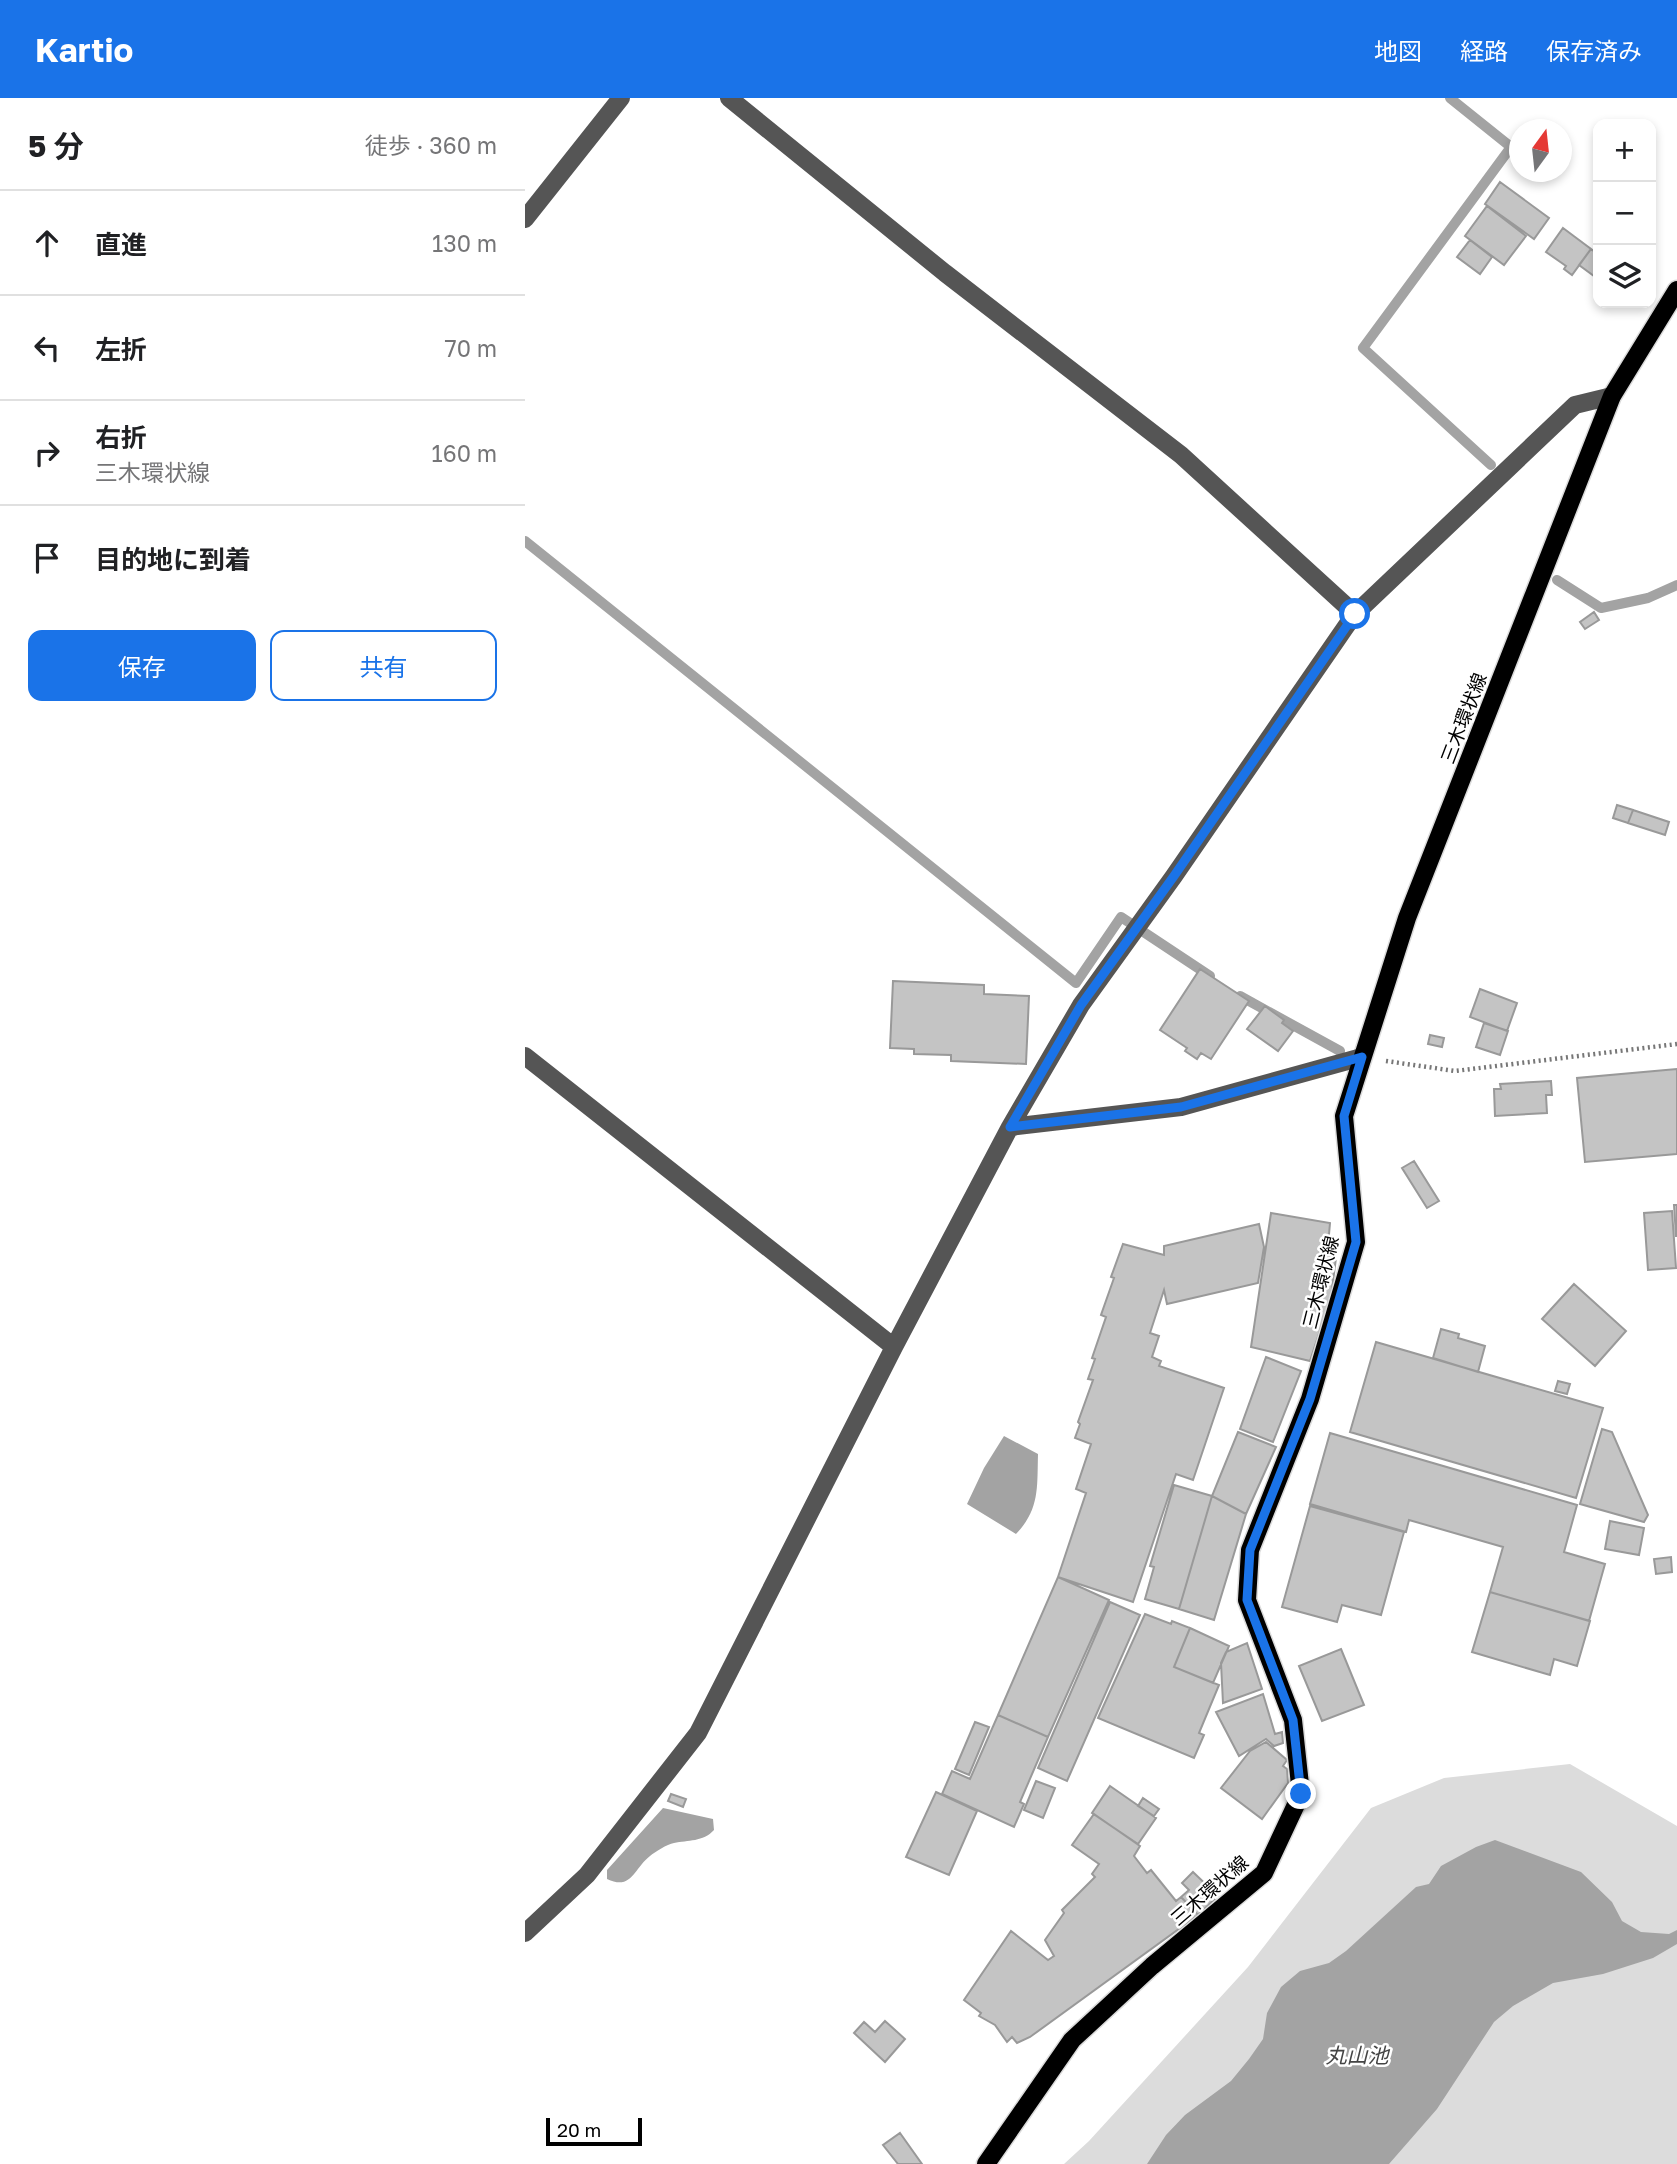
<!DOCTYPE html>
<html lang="ja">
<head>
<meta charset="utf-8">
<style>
  :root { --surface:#fff; --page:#f2f2f2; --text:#202124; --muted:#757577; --line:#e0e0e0; --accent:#1a73e8 }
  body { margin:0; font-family:"Golos Text","Noto Sans JP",sans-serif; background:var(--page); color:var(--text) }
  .controls { position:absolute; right:21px; top:21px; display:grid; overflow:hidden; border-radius:14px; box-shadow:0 4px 10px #0003 }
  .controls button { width:63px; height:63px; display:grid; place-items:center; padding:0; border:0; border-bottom:2px solid var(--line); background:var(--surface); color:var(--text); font:35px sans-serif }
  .compass { position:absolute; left:984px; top:21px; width:63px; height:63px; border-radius:50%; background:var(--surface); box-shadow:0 4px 10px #0003; rotate:15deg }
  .scale { position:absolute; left:21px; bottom:18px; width:96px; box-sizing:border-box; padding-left:7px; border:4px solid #000; border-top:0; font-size:19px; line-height:24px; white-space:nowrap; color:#000; -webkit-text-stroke:5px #fff; paint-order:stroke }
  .stop { position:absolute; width:21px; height:21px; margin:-16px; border:5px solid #1a73e8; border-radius:50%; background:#fff }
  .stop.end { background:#1a73e8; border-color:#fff; box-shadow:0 2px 7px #0008 }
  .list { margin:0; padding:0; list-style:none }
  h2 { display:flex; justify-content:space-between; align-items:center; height:91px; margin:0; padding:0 28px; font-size:30px }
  h2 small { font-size:23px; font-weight:400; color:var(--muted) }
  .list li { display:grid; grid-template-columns:46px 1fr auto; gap:21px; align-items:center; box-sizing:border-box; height:105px; padding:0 28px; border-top:2px solid var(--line) }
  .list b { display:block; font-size:26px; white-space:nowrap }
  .list p { margin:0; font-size:23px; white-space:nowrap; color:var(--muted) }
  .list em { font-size:23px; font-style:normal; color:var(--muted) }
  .actions { display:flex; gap:14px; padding:21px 28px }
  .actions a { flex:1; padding:16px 0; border:2px solid var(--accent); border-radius:14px; text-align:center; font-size:24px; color:var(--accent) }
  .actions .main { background:var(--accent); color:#fff }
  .icon { flex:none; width:38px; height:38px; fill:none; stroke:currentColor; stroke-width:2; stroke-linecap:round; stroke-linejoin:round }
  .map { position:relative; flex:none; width:1152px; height:2066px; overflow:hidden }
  header { display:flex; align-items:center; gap:42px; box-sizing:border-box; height:98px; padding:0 35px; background:var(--accent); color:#fff }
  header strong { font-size:33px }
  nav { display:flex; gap:38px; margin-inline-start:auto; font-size:24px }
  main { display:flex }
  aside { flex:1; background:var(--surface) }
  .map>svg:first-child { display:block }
  .green { fill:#dcdcdc }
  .water { fill:#a3a3a3 }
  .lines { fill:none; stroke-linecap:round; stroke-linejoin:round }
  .stream { stroke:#a3a3a3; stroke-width:10 }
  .building { fill:#c4c4c4; stroke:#999; stroke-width:2 }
  .major-casing { stroke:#dbdbdb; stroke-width:21 }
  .path { stroke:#777; stroke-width:4.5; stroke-dasharray:2 3.5; stroke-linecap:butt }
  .minor { stroke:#555; stroke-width:18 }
  .major { stroke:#000; stroke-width:18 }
  .route { stroke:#1a73e8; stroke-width:9 }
  .labels { text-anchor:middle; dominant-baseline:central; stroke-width:5; stroke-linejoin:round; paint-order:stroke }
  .street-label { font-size:19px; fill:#000; stroke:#fff }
  .water-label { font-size:21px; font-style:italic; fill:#444; stroke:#fff }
</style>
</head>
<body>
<header>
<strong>Kartio</strong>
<nav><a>地図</a><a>経路</a><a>保存済み</a></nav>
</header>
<main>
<aside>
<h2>5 分<small>徒歩 · 360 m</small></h2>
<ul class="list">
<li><svg class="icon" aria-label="ahead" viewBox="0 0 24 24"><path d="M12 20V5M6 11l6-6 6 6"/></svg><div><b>直進</b></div><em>130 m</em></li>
<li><svg class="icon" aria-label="left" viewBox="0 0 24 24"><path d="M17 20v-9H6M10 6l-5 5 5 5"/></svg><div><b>左折</b></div><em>70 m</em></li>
<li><svg class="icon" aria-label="right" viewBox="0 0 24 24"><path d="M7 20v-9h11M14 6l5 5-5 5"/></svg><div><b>右折</b><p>三木環状線</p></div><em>160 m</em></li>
<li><svg class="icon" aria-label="arrive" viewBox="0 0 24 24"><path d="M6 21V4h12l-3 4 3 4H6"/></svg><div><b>目的地に到着</b></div></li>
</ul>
<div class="actions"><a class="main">保存</a><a>共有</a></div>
</aside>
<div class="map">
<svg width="1152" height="2066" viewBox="0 0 1152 2066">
  <rect width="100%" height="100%" fill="#fff"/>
  <path class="green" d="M1045,1666L1152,1728V2066H539L564,2043L723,1869L846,1710L919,1680Z"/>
  <path class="water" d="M479,1338L513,1356C512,1389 515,1411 491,1436L442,1406L459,1370Z
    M138,1710L188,1721L189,1732C178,1744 163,1742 149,1745C142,1746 130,1754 125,1758C109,1770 107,1793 82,1781V1772Z
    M970,1742L1056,1774L1087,1804L1097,1823L1116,1834L1144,1836L1152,1832V1846L1128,1860L1078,1876L1028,1885L988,1908L969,1924L912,2011L864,2066H622L641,2037L660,2017L706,1983L724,1961L738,1941L742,1915L756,1889L775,1873L804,1865L821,1853L891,1789L904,1786L916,1768L951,1749Z"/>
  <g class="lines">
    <path class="stream" d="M925,0L986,49L838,250L966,367
      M0,443L551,885L596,819L685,878
      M1032,482L1076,510L1123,500L1152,487
      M715,898L815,953"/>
  </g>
  <path class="building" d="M975,84L1024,120L1009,141L960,106Z
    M962,108L1001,138L979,167L940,138Z
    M1038,130L1066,151L1047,177L1039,171L1041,168L1021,154Z
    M945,142L967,159L955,176L932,159Z
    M1072,150L1073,151V181L1054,167L1066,151L1070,154Z
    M1069,514L1074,522L1060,531L1055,524Z
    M1092,707L1108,712L1103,725L1088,720Z
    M1108,712L1144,724L1140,737L1103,725Z
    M675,871L724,903L686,961L676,955L672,961L660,953L662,950L635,932Z
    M368,883L459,887V896L504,898L501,966L426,963V957L389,956V951L365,950Z
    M955,891L992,905L982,933L945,919Z
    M740,908L759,922L757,925L768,933L753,953L722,931Z
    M959,925L983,933L975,957L951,949Z
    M905,937L919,940L917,949L903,946Z
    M1152,971V1056L1060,1064L1052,980Z
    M1026,983L1027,997H1021L1022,1015L970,1018L969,991H976L975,986Z
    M889,1063L914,1103L902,1110L877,1070Z
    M1149,1107H1152V1138H1151Z
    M1147,1113L1151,1170L1123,1172L1119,1115Z
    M746,1115L805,1125L802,1159L811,1160L806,1199L785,1263L726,1249Z
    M734,1126L739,1149L733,1185L642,1206L639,1192L625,1235L634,1238L627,1259L636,1263L634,1268L699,1290L668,1382L651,1376L608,1504L533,1479L561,1395L551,1391L566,1346L550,1340L555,1326L553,1324L568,1282L563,1281L570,1261L567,1260L581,1219L576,1217L589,1180L586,1179L598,1146L639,1157V1148Z
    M1049,1186L1101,1233L1070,1268L1017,1221Z
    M916,1231L934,1236L933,1240L960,1248L953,1274L908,1260Z
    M851,1244L1078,1310L1051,1400L825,1334Z
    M741,1259L776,1273L748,1344L715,1331Z
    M1033,1283L1045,1286L1042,1296L1030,1293Z
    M1077,1331L1087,1334L1123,1417L1119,1424L1055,1406Z
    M713,1334L751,1349L721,1416L687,1398Z
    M805,1335L1052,1407L1039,1454L1080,1466L1064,1523L965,1494L978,1449L884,1422L881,1434L785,1406Z
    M649,1387L687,1398L654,1511L620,1501L629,1469L625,1468Z
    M687,1398L721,1416L689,1522L654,1511Z
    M785,1408L879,1434L856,1517L817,1507L812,1524L757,1509Z
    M1085,1423L1119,1430L1114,1457L1080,1451Z
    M1146,1459L1147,1474L1131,1476L1129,1461Z
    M533,1479L584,1502L523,1639L473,1617Z
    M965,1494L1065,1523L1052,1568L1029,1561L1025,1577L947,1554Z
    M585,1504L615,1517L542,1683L513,1670Z
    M620,1516L646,1526L647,1523L665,1530L649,1569L694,1587L674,1635L679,1637L669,1660L573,1620Z
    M665,1530L704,1548L688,1585L649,1569Z
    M722,1545L737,1591L698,1605L696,1565L701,1554Z
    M816,1551L839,1607L797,1623L774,1568Z
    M738,1596L750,1636L757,1634L758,1645L749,1648L741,1641L714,1658L691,1614Z
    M473,1617L523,1639L495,1704L499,1706L489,1729L417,1696L427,1673L445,1681Z
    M450,1624L464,1629L444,1677L430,1671Z
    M741,1644L762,1662L758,1668L762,1671L763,1685L737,1721L696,1690L725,1653Z
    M511,1683L530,1690L518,1720L499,1712Z
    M585,1688L631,1720L613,1746L567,1715Z
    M411,1694L452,1713L424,1777L381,1759Z
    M146,1696L161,1701L158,1709L143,1703Z
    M618,1700L634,1711L629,1718L613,1708Z
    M569,1716L615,1748L609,1758L622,1775L626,1772L651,1803L656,1799L673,1817L505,1939L492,1945L487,1939L482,1944L470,1927L454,1918L456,1915L439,1902L486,1833L523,1862L529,1858L520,1842L539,1815L537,1812L570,1779L567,1776L574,1766L547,1747Z
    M668,1774L693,1798L673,1817L656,1799L664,1792L657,1785Z
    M360,1923L380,1941L360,1964L329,1935L339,1924L350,1934Z
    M375,2035L397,2066H373L358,2047Z"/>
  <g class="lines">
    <defs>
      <path id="major" d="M461,2066L547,1942L627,1868L739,1775L776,1696L768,1622L722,1502L725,1452L785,1301L831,1144L819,1018L882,820L1087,298L1152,192"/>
    </defs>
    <use href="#major" class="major-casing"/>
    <path class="path" d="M861,963L930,973L1152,946"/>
    <path class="minor" d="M204,0L420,175L656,357L830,516
      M0,121L96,0
      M0,958L369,1249
      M485,1029L656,1009L837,959
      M0,1835L62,1777L173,1635L369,1249L485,1029L556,907L649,778L822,527L830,516L1050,307L1087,298"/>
    <use href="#major" class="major"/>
  </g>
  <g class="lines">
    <path class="route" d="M776,1696L768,1622L722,1502L725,1452L785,1301L831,1144L819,1018L837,959L656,1009L485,1029L556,907L649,778L830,516"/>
  </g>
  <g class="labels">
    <g class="street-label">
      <text transform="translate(938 620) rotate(-69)">三木環状線</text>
      <text transform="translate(795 1184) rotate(-76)">三木環状線</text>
      <text transform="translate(684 1792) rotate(-41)">三木環状線</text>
    </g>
    <g class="water-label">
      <text x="832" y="1957">丸山池</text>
    </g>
  </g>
</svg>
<div class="controls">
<button>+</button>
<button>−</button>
<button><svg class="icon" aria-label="layers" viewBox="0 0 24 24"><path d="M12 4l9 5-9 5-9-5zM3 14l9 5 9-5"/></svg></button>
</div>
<svg class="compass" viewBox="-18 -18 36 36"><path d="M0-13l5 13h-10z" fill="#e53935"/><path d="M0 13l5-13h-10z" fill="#757577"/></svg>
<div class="scale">20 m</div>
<div class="stop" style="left:830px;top:516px"></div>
<div class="stop end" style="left:776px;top:1696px"></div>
</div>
</main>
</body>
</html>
